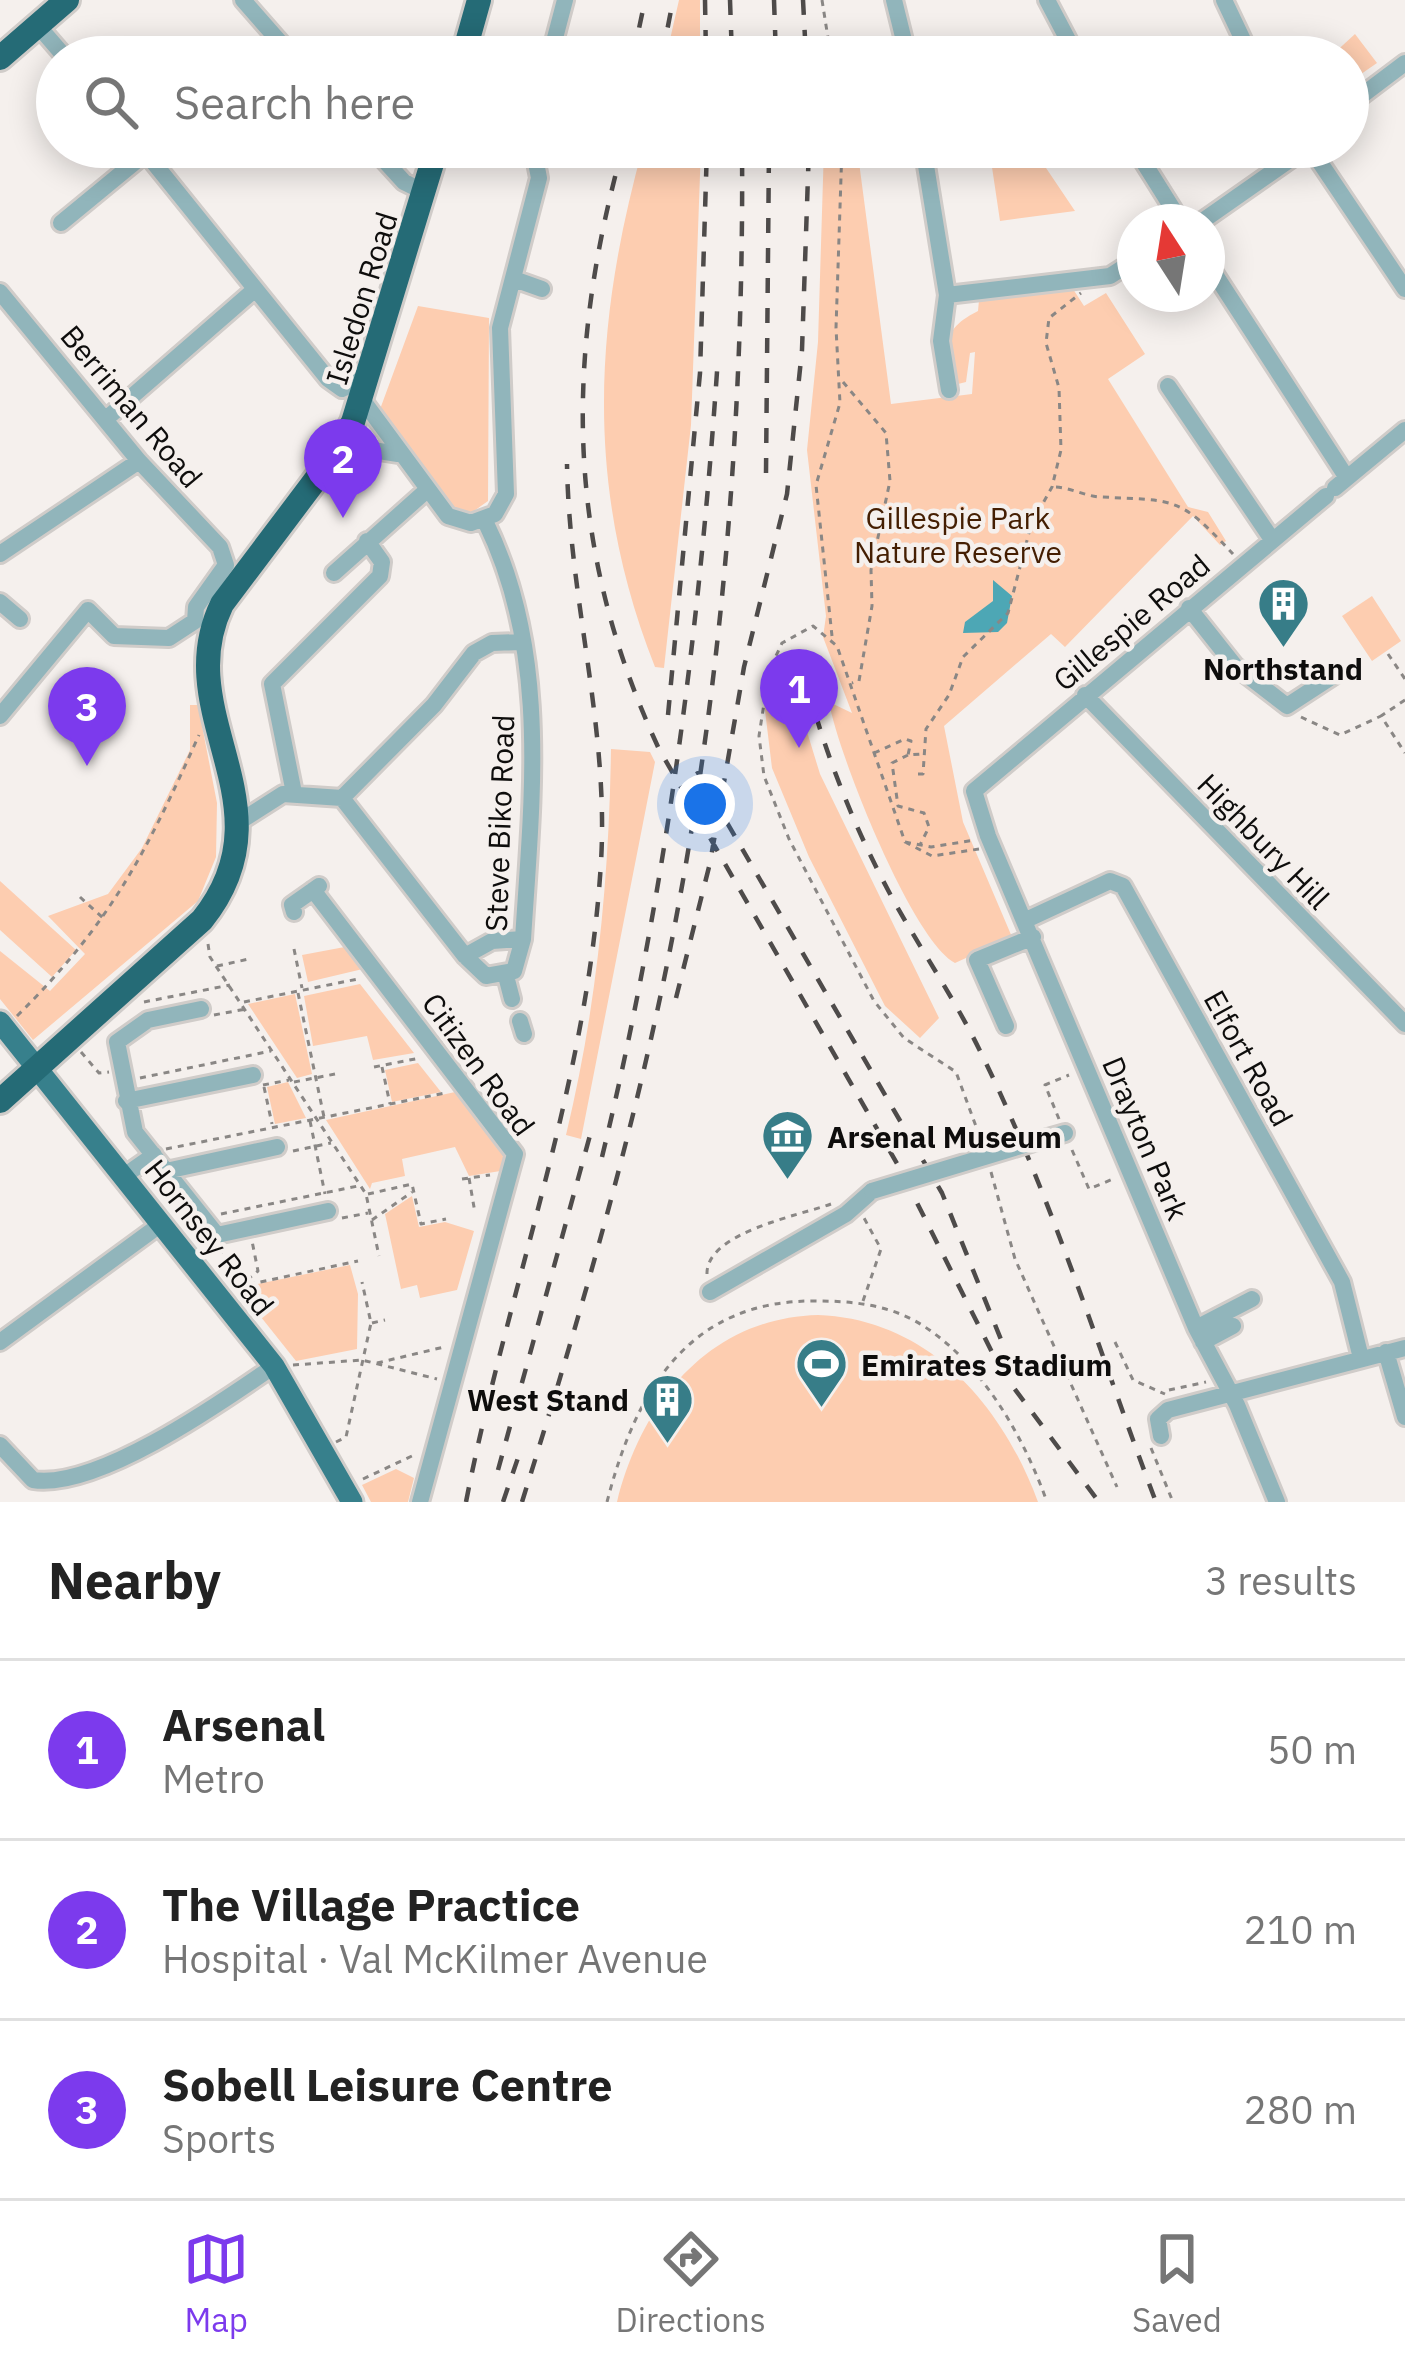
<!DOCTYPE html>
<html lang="en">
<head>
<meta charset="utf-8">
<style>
  :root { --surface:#fff; --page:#f2f2f2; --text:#222; --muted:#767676; --line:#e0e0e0; --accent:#7c3aed }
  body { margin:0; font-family:"IBM Plex Sans",sans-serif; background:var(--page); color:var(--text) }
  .compass { position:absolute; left:1117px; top:204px; width:108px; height:108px; border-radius:50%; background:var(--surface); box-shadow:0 6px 30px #0003; rotate:348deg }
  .you { position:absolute; left:705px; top:804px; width:42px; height:42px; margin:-30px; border:9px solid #fff; border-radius:50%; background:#1a73e8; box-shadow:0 0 0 18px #1a73e833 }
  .badge { display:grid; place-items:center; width:78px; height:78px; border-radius:50%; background:var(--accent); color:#fff; font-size:39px; font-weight:700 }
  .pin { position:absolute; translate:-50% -99px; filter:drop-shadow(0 3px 6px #0008) }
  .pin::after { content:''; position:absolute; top:63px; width:42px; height:36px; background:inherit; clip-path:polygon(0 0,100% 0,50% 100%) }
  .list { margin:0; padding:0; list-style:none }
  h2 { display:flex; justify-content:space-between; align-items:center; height:156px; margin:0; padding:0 48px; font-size:51px }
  h2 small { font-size:39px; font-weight:400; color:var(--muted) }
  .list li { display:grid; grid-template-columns:78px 1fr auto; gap:36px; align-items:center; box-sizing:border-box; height:180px; padding:0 48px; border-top:3px solid var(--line) }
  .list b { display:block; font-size:45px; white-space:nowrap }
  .list p { margin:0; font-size:39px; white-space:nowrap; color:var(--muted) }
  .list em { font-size:39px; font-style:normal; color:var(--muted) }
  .icon { flex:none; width:66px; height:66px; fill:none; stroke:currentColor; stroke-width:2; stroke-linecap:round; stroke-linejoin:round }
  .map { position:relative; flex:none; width:1405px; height:1502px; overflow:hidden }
  .search { position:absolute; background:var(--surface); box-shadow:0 6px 30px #0003; left:36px; right:36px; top:36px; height:132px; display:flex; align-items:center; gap:30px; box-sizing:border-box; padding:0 42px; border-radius:66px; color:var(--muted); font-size:45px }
  .sheet { height:696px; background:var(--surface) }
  nav { display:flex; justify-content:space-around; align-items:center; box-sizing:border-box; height:168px; border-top:3px solid var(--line); background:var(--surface); font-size:33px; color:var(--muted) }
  nav a { display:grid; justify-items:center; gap:6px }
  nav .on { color:var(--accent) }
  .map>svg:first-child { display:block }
  .green { fill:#fdcdb0 }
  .water { fill:#4da7b5 }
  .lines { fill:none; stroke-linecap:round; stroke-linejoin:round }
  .minor-casing { stroke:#d0ccc9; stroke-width:22 }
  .major-casing { stroke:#d0ccc9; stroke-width:27 }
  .highway-casing { stroke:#d0ccc9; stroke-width:30 }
  .path { stroke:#8a8785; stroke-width:3; stroke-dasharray:6 6; stroke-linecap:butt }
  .minor { stroke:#91b5bb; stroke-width:16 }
  .major { stroke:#37808c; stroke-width:21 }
  .highway { stroke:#256b76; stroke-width:24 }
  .rail { stroke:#4e4b4a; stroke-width:4.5; stroke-dasharray:15 15; stroke-linecap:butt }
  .minor-bridge-casing { stroke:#d0ccc9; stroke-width:22; stroke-linecap:butt }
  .minor-bridge { stroke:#91b5bb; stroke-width:16 }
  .labels { text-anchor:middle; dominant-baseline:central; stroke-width:9; stroke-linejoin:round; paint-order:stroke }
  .street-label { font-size:30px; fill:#0e0d0c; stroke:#f5f0ed }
  .park-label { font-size:30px; fill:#441e02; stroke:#f5f0ed }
  .poi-label { font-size:30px; font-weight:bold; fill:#0e0d0c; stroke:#f5f0ed; text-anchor:start }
</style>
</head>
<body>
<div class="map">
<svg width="1405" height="1502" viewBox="0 0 1405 1502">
  <rect width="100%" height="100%" fill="#f5f0ed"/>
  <path class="green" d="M679,0H700V57H666Z
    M1355,34L1377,63L1351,81L1348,57L1331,56Z
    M643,147H701L691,425L664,668L655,667C585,490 593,327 643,147Z
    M824,147H857L891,404L972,394L975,352L970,353L966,382L954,385C949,346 938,331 978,311L979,300L1073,289L1084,306L1106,293L1145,354L1108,379L1188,507L1208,512L1226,541L1220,545L1193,516L1065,647L1051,634L944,726L963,822L1012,937L955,963C912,940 838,754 829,702L852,713L823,637L826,616L807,450L818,342Z
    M989,147H1040L1045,154L1042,162L1075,211L1000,221Z
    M418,306L489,318L488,501L467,516L454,510L379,412Z
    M1372,596L1401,641L1372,661L1342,616Z
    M785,660L820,774L939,1018L920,1038L885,1006L809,857L772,768L763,694Z
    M190,705H198L217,803L216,857L198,901L33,1040L0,999V951L50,991L85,954L48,916L108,894L142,848L190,750Z
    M611,749L650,752L655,762L581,1139L566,1135C597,1006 609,881 611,749Z
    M0,881L76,950L52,977L0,930Z
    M350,946L367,968L308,982L302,955Z
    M360,984L414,1053L373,1060L367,1036L313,1046L304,996Z
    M295,994L312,1074L297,1078L248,1004Z
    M418,1063L441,1092L392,1102L385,1070Z
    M288,1082L306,1118L275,1124L267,1087Z
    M469,1089L514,1169L469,1176L455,1147L402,1159L405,1176L372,1183L370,1189L326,1120Z
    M412,1196L419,1227L445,1222L474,1231L457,1290L420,1298L417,1285L401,1289L385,1214Z
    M350,1265L358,1294L357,1349L296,1361L238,1288Z
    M818,1315C928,1319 1002,1404 1038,1502H617C642,1402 709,1318 818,1315Z
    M396,1469L414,1478L408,1502H371L362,1485Z"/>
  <path class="water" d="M993,580L1012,596L1007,623L998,632L963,633L965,622L993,601Z"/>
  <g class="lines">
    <defs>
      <path id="minor" d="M243,0L293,57
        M894,0L908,57
        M1047,0L1077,57
        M1224,0L1251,57
        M40,28L65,57
        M550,57L565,0
        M1348,106L1405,63
        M141,147L328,379L342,389L367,377
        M372,147L404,182L426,193
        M923,147L947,295L941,341L949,390
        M1134,147L1181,222
        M1317,158L1405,289
        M1201,222L1308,147
        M61,223L146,153
        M1207,262L1347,478
        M514,279L542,289
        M0,292L139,461L220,547L226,565L196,607L195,621L169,638L114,636L88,610L0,716
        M947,295L1110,276L1135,260
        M1168,386L1271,538
        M361,398L448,516L471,523L495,514L506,494L500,328L539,178L533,147
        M106,419L253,291
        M341,445L398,454
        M1335,488L1405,430
        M0,554L139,461
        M334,573L427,490
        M0,602L20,619
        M1189,608L1235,666L1287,706L1336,674
        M1085,695L1405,1024
        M294,793L272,684L380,576L382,562L367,541
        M342,798L465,956L486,976L514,971L523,939C532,798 550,652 485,521
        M239,822L283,794L342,798L434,705L474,653L492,643L520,642
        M313,890L515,1154L420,1502
        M294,912L292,905L319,886
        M1026,920L1110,881L1123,886L1342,1282L1361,1358
        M465,956L492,941L523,939
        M506,976L512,999
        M201,1009L148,1020L117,1042L135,1132L217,1235L328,1211
        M520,1021L524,1034
        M1006,1026L977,960L1033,937
        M126,1101L253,1075
        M1044,1139L1065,1133
        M166,1171L277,1147
        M124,1176L154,1155
        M710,1292L846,1214L872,1191
        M1196,1328L1252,1299
        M0,1342L161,1224
        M1203,1342L1233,1326
        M1386,1352L1405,1417
        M1161,1436L1158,1419L1168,1410L1405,1348
        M0,1445L33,1480C97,1490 222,1402 274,1366
        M1277,1502L1237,1405L1196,1328L988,836L974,791L1326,496"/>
      <path id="major" d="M0,1022L274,1366L352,1502"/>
      <path id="highway" d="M463,57L479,0
        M0,58L67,0
        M0,1101L202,920C294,805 168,715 222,604L335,454L353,422L437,147"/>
    </defs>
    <use href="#minor" class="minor-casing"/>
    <use href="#major" class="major-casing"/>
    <use href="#highway" class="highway-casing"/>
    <path class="path" d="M822,0L831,57
      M843,382L886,433L890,481L871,570L872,606L859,681L852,683
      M1056,487C1072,488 1087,497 1102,497C1177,501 1179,496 1233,554
      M832,636L816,485L840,403L836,328L842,147
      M1388,654L1405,679
      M1405,700L1381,716L1405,753
      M1301,717L1340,735L1381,716
      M874,753L905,739L911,741L908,755L921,754
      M908,755L892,763L898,806L924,813L929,827L920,845
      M918,774H923L926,729L949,695L963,657L1008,613L1031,525L1052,487L1061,450L1059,388L1046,343L1049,318L1081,293
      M905,842L931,847L975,840
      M979,849L932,856L905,842L837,646L813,626L782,643L769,671L759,736L764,776L789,839L874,1001L904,1038L956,1072L981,1140
      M80,897L103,918
      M208,944L210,957L366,1194L379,1256
      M294,949L302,988
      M217,966L249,959
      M298,993L324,1117
      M144,1002L230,985
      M244,1002L358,979
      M214,1015L246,1009
      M17,1016C111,923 146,853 199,735
      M81,1052L99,1073L109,1072
      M374,1067L420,1058
      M382,1067L390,1104
      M140,1078L271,1051
      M294,1082L335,1074
      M263,1085L289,1080
      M264,1087L272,1124
      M1059,1119L1045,1085L1069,1075
      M310,1121L325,1194
      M166,1149L445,1093
      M1072,1150L1089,1189L1113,1179
      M293,1151L331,1143
      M991,1172L1015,1259L1117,1487
      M469,1178L475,1213
      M462,1179L490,1175
      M368,1194L412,1184L421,1224L446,1219
      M221,1214L358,1186
      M342,1218L368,1213
      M372,1220L412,1192
      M220,1248L242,1280
      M707,1274C706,1233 797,1216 831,1204
      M247,1280L258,1271L252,1241
      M237,1287L358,1261
      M863,1301L881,1249L864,1218
      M372,1323L385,1320
      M1115,1342L1133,1380L1165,1394
      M377,1363L444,1347
      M293,1365L362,1360L437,1379
      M1169,1390L1206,1382
      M336,1442L346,1437L371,1323L362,1282
      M1151,1448L1173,1502
      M363,1479L414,1455
      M607,1502C636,1389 690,1299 817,1301C854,1301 890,1305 922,1325C982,1363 1024,1437 1047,1502"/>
    <use href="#minor" class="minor"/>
    <use href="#major" class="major"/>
    <use href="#highway" class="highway"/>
    <path class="rail" d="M705,0L706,57
      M730,0L732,57
      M774,0L776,57
      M803,0L806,57
      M633,57L645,0
      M662,57L673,0
      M623,147C564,359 565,547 659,749L899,1167L1002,1372L1099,1502
      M766,473L769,147
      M800,657C820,742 853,827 895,903C923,953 956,1001 981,1053C1052,1197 1099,1352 1156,1502
      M668,715L700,373L707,147
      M697,771L942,1193L1006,1352
      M676,998L710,863L744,667L787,494L802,350L809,147
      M602,1157C666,893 700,627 718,357
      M498,1470L592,1128
      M466,1502C508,1286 588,1084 601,862C609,727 569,599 567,464
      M503,1502L520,1452
      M522,1502C584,1303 643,1102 680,897C725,651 744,396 742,147"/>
    <defs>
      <path id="minor-bridge" d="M872,1191L1044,1139"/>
    </defs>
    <use href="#minor-bridge" class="minor-bridge-casing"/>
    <use href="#minor-bridge" class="minor-bridge"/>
  </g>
  <defs>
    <symbol id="building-pin" viewBox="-11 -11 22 30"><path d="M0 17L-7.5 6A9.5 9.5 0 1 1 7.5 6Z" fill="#377d88" stroke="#f5f0ed"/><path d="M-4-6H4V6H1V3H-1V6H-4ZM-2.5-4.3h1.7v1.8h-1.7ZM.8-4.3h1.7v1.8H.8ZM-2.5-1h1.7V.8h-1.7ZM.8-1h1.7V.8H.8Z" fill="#fff"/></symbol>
    <symbol id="museum-pin" viewBox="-11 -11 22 30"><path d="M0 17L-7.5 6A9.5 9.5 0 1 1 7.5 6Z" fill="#377d88" stroke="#f5f0ed"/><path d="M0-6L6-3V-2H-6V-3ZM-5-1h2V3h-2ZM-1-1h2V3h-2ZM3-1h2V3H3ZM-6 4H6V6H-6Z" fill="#fff"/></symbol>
    <symbol id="stadium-pin" viewBox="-11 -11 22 30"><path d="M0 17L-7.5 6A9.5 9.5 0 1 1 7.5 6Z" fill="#377d88" stroke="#f5f0ed"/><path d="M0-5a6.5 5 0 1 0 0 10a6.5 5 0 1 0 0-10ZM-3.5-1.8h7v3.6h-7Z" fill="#fff"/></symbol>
  </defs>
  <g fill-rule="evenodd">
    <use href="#building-pin" x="1254" y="574" width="59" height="81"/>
    <use href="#museum-pin" x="758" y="1106" width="59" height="81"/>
    <use href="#stadium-pin" x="792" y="1334" width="59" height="81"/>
    <use href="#building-pin" x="638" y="1370" width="59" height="81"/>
  </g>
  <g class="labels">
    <g class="street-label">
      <text transform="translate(361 298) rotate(-73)">Isledon Road</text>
      <text transform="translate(132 406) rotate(50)">Berriman Road</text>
      <text transform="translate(1131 622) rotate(-40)">Gillespie Road</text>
      <text transform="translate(499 823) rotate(-88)">Steve Biko Road</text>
      <text transform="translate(1264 841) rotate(46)">Highbury Hill</text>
      <text transform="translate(1249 1058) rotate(61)">Elfort Road</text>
      <text transform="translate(479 1064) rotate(54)">Citizen Road</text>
      <text transform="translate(1146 1138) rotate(67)">Drayton Park</text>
      <text transform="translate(210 1237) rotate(52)">Hornsey Road</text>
    </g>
    <g class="park-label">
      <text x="958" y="517">Gillespie Park<tspan x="958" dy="34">Nature Reserve</tspan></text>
    </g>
    <g class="poi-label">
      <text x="1283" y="668" text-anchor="middle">Northstand</text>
      <text x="827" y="1136">Arsenal Museum</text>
      <text x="861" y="1364">Emirates Stadium</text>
      <text x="629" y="1399" text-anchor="end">West Stand</text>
    </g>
  </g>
</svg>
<svg class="compass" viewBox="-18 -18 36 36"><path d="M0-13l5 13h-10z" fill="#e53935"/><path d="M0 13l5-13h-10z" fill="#767676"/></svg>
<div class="you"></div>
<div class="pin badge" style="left:799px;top:748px">1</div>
<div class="pin badge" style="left:343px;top:518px">2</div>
<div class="pin badge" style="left:87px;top:766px">3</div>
<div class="search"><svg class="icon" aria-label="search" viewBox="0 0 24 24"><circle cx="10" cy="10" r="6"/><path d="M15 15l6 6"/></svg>Search here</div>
</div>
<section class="sheet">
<h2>Nearby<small>3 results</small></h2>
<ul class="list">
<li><span class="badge">1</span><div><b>Arsenal</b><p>Metro</p></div><em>50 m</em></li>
<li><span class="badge">2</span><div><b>The Village Practice</b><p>Hospital · Val McKilmer Avenue</p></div><em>210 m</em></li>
<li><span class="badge">3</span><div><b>Sobell Leisure Centre</b><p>Sports</p></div><em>280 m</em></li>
</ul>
</section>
<nav>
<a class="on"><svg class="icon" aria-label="map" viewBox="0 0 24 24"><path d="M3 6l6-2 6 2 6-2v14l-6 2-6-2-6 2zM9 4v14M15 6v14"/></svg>Map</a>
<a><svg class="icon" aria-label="directions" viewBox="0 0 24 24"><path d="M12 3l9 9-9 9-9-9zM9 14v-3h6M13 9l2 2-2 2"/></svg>Directions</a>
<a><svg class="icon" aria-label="saved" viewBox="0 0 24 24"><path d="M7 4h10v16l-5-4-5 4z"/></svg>Saved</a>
</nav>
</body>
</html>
